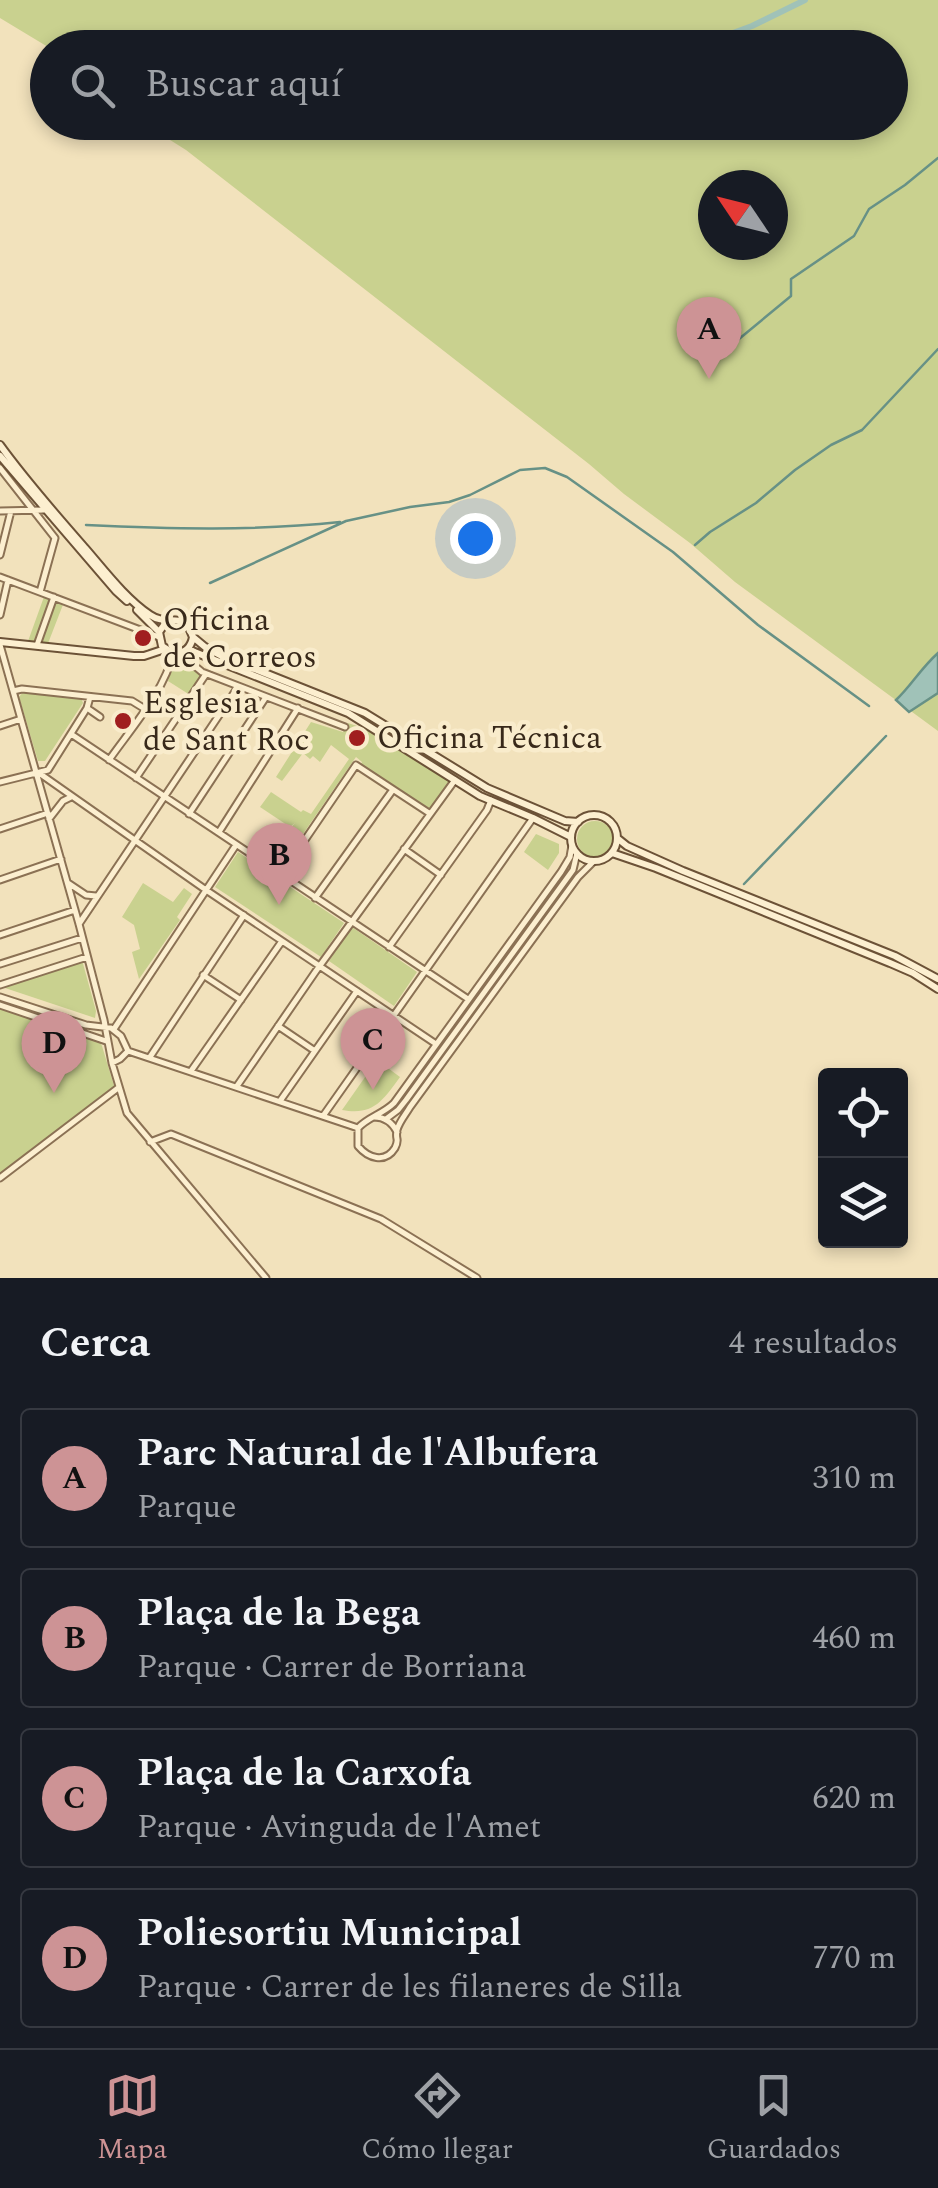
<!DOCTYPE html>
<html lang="es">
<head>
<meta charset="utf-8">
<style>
  :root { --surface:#171b24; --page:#20242c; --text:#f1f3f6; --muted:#9ea1a6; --line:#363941; --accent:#cd9395 }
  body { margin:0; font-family:Spectral,serif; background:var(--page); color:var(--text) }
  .controls { position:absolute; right:30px; bottom:30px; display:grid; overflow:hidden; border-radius:10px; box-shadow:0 5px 15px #0003 }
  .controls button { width:90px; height:90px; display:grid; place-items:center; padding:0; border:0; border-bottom:2px solid var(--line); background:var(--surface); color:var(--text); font:50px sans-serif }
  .compass { position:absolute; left:698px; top:170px; width:90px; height:90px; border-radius:50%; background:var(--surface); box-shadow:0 5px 15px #0003; rotate:305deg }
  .you { position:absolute; left:475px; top:538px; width:35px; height:35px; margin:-25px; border:8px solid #fff; border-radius:50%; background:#1a73e8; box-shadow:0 0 0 15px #1a73e833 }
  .badge { display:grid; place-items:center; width:65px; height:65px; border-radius:50%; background:var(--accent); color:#111; font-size:32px; font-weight:700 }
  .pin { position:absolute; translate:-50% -82px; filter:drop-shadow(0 2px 5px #0008) }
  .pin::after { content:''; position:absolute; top:52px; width:35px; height:30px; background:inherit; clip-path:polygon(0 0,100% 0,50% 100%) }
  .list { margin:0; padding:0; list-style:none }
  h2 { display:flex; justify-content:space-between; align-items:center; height:130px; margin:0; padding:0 40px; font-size:42px }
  h2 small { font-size:32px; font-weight:400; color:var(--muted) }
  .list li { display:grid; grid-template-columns:65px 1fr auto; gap:30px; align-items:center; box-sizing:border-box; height:140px; margin:0 20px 20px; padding:0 20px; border:2px solid var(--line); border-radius:10px }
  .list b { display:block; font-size:38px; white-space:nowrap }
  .list p { margin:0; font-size:32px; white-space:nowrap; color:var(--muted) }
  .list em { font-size:32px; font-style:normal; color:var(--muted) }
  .icon { flex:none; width:55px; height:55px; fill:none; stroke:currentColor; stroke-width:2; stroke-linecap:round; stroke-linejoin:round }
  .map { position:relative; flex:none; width:938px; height:1278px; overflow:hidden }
  .search { position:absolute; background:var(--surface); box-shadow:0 5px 15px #0003; left:30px; right:30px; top:30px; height:110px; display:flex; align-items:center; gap:25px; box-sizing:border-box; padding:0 35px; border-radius:55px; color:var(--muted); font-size:38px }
  .sheet { height:770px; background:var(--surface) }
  nav { display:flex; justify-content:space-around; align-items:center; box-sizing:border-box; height:140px; border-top:2px solid var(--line); background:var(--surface); font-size:28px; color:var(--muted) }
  nav a { display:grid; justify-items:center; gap:5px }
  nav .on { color:var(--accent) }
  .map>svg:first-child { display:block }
  .green { fill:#c9d18f; fill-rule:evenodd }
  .water { fill:#a0c2b8; stroke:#679186; stroke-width:2.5 }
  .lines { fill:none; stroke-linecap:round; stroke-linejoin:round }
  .stream { stroke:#679186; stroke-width:2.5 }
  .canal { stroke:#a0c2b8; stroke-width:6 }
  .street-casing { stroke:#8b7154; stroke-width:9 }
  .secondary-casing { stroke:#6c5237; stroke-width:10 }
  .street { stroke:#fcefd0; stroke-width:5 }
  .secondary { stroke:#fcefd0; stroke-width:6 }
  .poi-dot { fill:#a01e1f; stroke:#f9eccc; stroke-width:4 }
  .labels { text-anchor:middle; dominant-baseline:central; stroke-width:9; stroke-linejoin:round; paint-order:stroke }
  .poi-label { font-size:32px; fill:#38291a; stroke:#f9eccc; text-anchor:start }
</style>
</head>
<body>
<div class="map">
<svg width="938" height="1278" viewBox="0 0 938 1278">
  <rect width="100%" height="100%" fill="#f2e2bc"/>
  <path class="green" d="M0,0H938V731L735,582L690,543L624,494L589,464L186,150L143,123L890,122V48L48,47L0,18ZM713,185H773V245H713Z
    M45,594L64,602L47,646L27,644Z
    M175,659H183L201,676L190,695L168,681Z
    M24,691L81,698L83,703L45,761H38L19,697Z
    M311,722L343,732L348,723L366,729L377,737L381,732L455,780L429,813L359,768L362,762L356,757L281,866H276L253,851L260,841L277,850L281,843L272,837L281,824L289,830L295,823L290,827L260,807L271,792L301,812L303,810L311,814L349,759L331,745L320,762L313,756L310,759L303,753L282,781L276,777Z
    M577 839a18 18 0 1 1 36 0a18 18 0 1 1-36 0Z
    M536,834L559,844V853L548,870L524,852Z
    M238,852L344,923L321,957L215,887Z
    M143,883L173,902L184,888L192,894L177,917L180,920L139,979L132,952L140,949L134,925L122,917Z
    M352,927L417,972L394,1006L329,961Z
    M82,960L96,1011L95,1018L2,987Z
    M0,1005L98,1038L102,1046L115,1089L0,1177Z
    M377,1060L400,1077C383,1100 374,1116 342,1110Z"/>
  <path class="water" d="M938,653V693L909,712L896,700C911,686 921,668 938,653Z"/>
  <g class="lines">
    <path class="stream" d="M722,353L791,296V279L854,236L869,209L905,185L938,158
      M86,525C170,529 256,531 340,522
      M695,545L710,532L756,503L795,470L831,445L862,430L938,349
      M210,583L346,521L410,507L449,502L470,495L520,470L545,468L567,477L673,552L758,625L869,706
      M744,884L886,736"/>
    <path class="canal" d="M692,48L752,26L805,0"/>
    <defs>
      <path id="street" d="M0,468L55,538L40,592
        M0,511L44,510
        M0,555L11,511
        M0,577L159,637
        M0,615L8,580
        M0,645L79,924L104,1020L112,1063L127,1113L266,1278
        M37,645L54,597
        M184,651L190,662L202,672L345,727
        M13,691L22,689L132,701L145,709
        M87,708L100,717
        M0,726L21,719
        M71,734L468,999
        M109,760C130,730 166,689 173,653
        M39,773L206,890L436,1044
        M136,778L206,674
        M0,782L48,770L87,708L90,697
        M189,814L266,697
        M49,819L63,801L71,797
        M0,829L48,813
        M219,832L298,708
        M572,845L570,857L561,872L394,1103C383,1114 368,1117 358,1128V1146C368,1158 385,1164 395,1148C400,1138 395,1141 397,1130C399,1122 406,1114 410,1107L578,877L594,861
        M404,849L441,875
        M281,875L356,765L429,813
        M0,880L61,859
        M68,883L86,895L96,896
        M315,898L392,791
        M79,924L238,687
        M0,935L75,910
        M389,947L487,810L491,800
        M0,964L82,938
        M203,975L241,1000
        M0,985L87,957
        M0,997L86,1025L111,1028L121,1036L128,1051
        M0,1005L106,1041
        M278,1026L315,1051
        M114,1029L236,845
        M128,1051L358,1128
        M150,1057L244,915
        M112,1063L120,1059L128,1051
        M191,1071L282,941
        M237,1086L316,971L455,780
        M280,1101L357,991
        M323,1116L533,818
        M374,1117C385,1117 392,1122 397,1132
        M386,1119L398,1110L406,1100L573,870L577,853
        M150,1142L171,1134L381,1219L477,1278
        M0,1178L118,1088"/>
      <path id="secondary" d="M0,445C26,481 56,515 85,548C105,571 125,598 150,615C163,624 174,617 187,623L193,637C191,648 184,654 173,653L162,646L159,632L167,621
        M0,456L116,591L127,601
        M137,610L159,632
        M193,637L205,647L222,656L365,713L487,788L565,821L578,822
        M0,642L134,656H144L165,649
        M187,649L348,713L480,796L533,818L571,837
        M571 838a23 23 0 1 1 46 0a23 23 0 1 1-46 0Z
        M617,838L627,846L683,871L895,956L938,979
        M612,853L656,868L890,963L913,973L938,989"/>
    </defs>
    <use href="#street" class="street-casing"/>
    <use href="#secondary" class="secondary-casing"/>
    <use href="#street" class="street"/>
    <use href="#secondary" class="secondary"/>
  </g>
  <g class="poi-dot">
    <circle cx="143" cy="638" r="10"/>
    <circle cx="123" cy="721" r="10"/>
    <circle cx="357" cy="738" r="10"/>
  </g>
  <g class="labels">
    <g class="poi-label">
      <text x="163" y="620">Oficina<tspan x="163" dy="37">de Correos</tspan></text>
      <text x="143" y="703">Esglesia<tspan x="143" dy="37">de Sant Roc</tspan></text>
      <text x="377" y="738">Oficina Técnica</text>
    </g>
  </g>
</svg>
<div class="controls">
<button><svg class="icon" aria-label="locate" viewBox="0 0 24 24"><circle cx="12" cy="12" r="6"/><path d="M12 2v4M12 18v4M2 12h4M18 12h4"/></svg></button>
<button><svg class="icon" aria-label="layers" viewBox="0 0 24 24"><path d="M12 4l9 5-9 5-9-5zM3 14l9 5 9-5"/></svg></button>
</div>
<svg class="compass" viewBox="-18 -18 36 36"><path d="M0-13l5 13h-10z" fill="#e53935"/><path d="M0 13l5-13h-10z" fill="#9ea1a6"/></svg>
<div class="you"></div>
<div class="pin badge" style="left:709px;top:379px">A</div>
<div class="pin badge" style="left:279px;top:905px">B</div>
<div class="pin badge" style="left:373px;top:1090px">C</div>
<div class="pin badge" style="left:54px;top:1093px">D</div>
<div class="search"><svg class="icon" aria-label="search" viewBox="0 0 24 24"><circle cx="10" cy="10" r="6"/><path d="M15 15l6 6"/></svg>Buscar aquí</div>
</div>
<section class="sheet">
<h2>Cerca<small>4 resultados</small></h2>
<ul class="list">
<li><span class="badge">A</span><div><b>Parc Natural de l'Albufera</b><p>Parque</p></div><em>310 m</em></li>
<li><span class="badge">B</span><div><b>Plaça de la Bega</b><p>Parque · Carrer de Borriana</p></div><em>460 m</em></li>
<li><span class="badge">C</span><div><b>Plaça de la Carxofa</b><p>Parque · Avinguda de l'Amet</p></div><em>620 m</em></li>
<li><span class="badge">D</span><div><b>Poliesortiu Municipal</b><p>Parque · Carrer de les filaneres de Silla</p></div><em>770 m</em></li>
</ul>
</section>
<nav>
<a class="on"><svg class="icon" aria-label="map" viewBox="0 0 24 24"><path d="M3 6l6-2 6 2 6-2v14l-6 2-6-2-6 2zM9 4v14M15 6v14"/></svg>Mapa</a>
<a><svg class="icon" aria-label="directions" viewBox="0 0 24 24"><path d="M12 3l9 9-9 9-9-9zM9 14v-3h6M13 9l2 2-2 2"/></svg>Cómo llegar</a>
<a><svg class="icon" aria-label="saved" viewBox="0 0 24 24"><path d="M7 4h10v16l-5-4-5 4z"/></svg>Guardados</a>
</nav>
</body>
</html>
